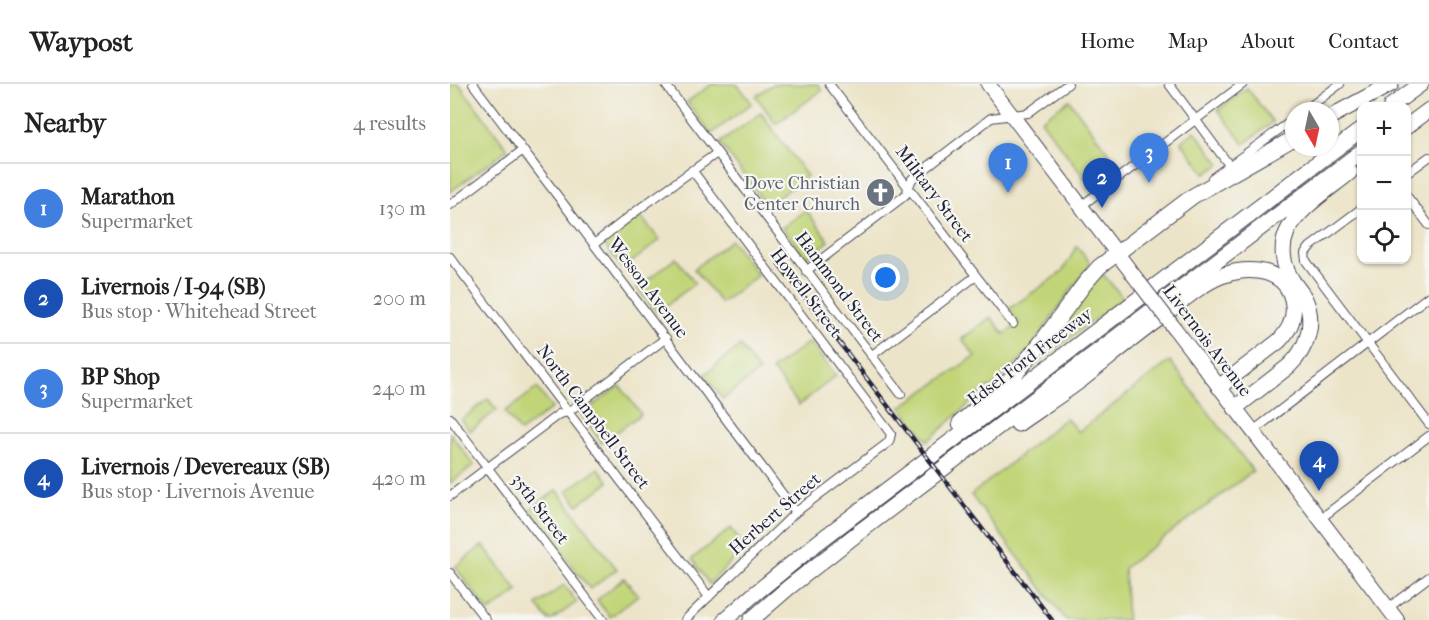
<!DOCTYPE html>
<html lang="en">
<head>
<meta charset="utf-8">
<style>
  :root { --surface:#fff; --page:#f2f2f2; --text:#222; --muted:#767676; --line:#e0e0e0; --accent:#1a73e8 }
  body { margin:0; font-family:"IM FELL French Canon",serif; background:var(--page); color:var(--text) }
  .controls { position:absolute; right:18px; top:18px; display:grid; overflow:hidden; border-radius:12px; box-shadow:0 2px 4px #0004 }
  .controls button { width:54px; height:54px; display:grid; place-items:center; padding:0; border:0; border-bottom:2px solid var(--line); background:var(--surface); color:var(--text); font:30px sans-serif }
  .compass { position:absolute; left:835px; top:18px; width:54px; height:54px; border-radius:50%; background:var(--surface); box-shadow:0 2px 4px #0004; rotate:171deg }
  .you { position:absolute; left:436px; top:194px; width:21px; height:21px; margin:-15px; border:4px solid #fff; border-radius:50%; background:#1a73e8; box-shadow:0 0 0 9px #1a73e833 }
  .badge { display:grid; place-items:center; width:39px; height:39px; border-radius:50%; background:var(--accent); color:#fff; font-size:20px; font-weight:700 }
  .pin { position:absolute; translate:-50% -50px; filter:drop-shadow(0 2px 3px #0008) }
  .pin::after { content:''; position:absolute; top:32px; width:21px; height:18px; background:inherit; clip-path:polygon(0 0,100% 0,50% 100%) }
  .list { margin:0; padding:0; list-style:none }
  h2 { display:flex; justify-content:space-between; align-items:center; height:78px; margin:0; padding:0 24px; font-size:26px }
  h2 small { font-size:20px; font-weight:400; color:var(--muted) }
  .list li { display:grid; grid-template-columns:39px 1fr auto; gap:18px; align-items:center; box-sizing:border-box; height:90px; padding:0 24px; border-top:2px solid var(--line) }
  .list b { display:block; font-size:22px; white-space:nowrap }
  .list p { margin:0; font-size:20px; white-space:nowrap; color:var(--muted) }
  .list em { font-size:20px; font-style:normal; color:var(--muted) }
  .icon { flex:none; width:33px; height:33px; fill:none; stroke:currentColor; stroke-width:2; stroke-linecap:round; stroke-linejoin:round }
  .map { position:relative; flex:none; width:979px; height:536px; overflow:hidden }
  header { display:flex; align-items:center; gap:36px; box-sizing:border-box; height:84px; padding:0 30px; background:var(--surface); border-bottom:2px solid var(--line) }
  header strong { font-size:28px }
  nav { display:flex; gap:33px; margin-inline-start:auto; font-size:21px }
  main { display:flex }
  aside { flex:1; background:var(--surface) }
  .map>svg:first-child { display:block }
  .green { fill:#c1d578; stroke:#727c5a; stroke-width:1.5 }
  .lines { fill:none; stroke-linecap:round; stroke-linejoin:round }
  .street-casing { stroke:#403f50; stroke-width:10 }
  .primary-casing { stroke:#403f50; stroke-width:16 }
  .highway-casing { stroke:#403f50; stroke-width:17 }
  .street { stroke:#fff; stroke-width:8 }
  .primary { stroke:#fff; stroke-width:14 }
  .highway { stroke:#fff; stroke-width:15 }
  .rail-casing { stroke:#22223b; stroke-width:4.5 }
  .rail { stroke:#f6f6f2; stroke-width:2; stroke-dasharray:7; stroke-linecap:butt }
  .primary-bridge-casing { stroke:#403f50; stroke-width:16; stroke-linecap:butt }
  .primary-bridge { stroke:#fff; stroke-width:14 }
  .labels { text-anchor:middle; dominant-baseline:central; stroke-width:4.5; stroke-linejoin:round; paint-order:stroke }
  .worship-label { font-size:18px; fill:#5b616d; stroke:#f6f6f2; text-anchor:end }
  .street-label { font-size:18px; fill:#22223b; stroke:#f6f6f2 }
</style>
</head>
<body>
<header>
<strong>Waypost</strong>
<nav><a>Home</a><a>Map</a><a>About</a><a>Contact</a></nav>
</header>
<main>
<aside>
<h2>Nearby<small>4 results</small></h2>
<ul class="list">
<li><span class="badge" style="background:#3f7fe0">1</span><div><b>Marathon</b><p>Supermarket</p></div><em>130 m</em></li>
<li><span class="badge" style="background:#1a4fb4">2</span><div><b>Livernois / I-94 (SB)</b><p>Bus stop · Whitehead Street</p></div><em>200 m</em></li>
<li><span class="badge" style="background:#3f7fe0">3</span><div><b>BP Shop</b><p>Supermarket</p></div><em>240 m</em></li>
<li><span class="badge" style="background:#1a4fb4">4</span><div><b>Livernois / Devereaux (SB)</b><p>Bus stop · Livernois Avenue</p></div><em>420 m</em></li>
</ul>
</aside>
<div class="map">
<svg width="979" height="536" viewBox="0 0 979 536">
  <rect width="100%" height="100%" fill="#f6f6f2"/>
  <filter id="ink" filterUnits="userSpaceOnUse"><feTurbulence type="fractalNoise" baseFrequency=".0167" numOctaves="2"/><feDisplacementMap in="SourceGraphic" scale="12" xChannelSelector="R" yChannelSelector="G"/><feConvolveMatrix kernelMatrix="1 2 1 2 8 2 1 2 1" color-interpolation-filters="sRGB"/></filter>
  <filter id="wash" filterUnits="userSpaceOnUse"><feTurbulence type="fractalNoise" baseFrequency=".008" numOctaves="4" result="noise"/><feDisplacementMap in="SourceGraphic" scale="24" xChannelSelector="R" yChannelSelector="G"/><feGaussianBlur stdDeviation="1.35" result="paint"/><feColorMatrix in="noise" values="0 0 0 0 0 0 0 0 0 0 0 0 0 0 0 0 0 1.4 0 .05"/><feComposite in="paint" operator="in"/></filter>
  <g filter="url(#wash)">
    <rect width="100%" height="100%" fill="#ece4c8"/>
    <path class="green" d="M0,0H9L58,65L0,108Z
      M262,0H287L302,19L261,50L237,18Z
      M323,0H368L372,6L326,40L306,12Z
      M797,4L823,38L794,60L768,26Z
      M619,16L672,86L644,107L591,36Z
      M311,29L357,92L317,122L270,59Z
      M745,47L770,80L756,90L731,58Z
      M356,126L379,157L356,174L332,144Z
      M190,132L210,156L173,185L154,160Z
      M281,156L308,191L271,219L244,185Z
      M627,162L640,179L638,184L620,207L580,266L540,305L538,303L478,357L451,323L525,272L512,255L541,233L554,250L569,240L559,225L612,188Z
      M226,174L245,199L207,229L187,204Z
      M653,190L673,214L575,288L636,206Z
      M359,258L386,292L349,321L322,286Z
      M290,262L309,287L273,315L254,291Z
      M720,277L803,387L674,484L677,536H616L521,411L616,334L628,348Z
      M170,302L191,330L152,359L131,330Z
      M87,304L102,324L70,348L55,328Z
      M38,315L47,326L20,347L11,336Z
      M0,349L24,381L0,399Z
      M148,384L159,398L128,421L117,407Z
      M107,406L167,485L140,505L80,426Z
      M281,444L295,464L259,500L242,475Z
      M33,461L68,507L39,528L5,483Z
      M174,494L188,511L160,533L147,516Z
      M114,501L127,518L102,536H98L87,521Z"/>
  </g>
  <g filter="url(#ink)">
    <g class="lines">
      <defs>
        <path id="street" d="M23,0L346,428
          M215,0L451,310
          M379,0L563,240
          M719,0L779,81
          M854,27L890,0
          M956,90L979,73
          M762,94L844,35
          M956,111L979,141
          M0,121L73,66
          M631,122L793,0
          M912,124L860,163L855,169L856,177L979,340
          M144,160L193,122L267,69
          M0,173L259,513
          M356,187L453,113L456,110L462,95L541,34L578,29L618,0
          M421,272L526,192
          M0,334L153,536
          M803,347L979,212
          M0,412L109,330L118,328L216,254
          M870,435L979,352
          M0,489L36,536
          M938,524L979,493
          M235,536L346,428L439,358L441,350L242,86"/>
        <path id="primary" d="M538,0L688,197
          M725,245L947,536"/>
        <path id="highway" d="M941,22L971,0
          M880,33L941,0
          M956,43L979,26
          M785,324L839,282C857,265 866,239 855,215C852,209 846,203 842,196C833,182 830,164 837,148C848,124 880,105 900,88
          M510,339L563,293L593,256L635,199L649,183L743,112L844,54
          M568,340C589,325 611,311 631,296C659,274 686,251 714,231C731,218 751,200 771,192C798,181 839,184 843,221C845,236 839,247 829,257L769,303
          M275,536L302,512L367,459L912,45
          M301,536L338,504L408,449L912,67"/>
      </defs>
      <use href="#street" class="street-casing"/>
      <use href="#primary" class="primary-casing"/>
      <use href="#highway" class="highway-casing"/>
      <use href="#street" class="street"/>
      <use href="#primary" class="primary"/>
      <use href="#highway" class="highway"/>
      <defs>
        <path id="rail" d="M329,180L602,536"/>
      </defs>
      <use href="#rail" class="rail-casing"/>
      <use href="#rail" class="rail"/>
      <defs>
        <path id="primary-bridge" d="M688,197L725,245"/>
      </defs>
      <use href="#primary-bridge" class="primary-bridge-casing"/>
      <use href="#primary-bridge" class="primary-bridge"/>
    </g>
  </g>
  <defs>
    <symbol id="church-disc" viewBox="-11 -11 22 22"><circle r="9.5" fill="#6b7280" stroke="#f6f6f2"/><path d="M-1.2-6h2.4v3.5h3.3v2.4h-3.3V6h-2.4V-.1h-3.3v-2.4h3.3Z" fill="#fff"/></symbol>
  </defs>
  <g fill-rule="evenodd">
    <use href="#church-disc" x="414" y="92" width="33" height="33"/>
  </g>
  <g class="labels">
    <g class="worship-label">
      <text x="410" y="99">Dove Christian<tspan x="410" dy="21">Center Church</tspan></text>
    </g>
    <g class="street-label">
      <text transform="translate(484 110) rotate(53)">Military Street</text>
      <text transform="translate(389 203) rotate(53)">Hammond Street</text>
      <text transform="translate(198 204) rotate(53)">Wesson Avenue</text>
      <text transform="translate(356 209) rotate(53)">Howell Street</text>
      <text transform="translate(757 257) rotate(53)">Livernois Avenue</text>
      <text transform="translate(580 273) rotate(-37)">Edsel Ford Freeway</text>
      <text transform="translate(143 333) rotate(53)">North Campbell Street</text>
      <text transform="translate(90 425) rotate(53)">35th Street</text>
      <text transform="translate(325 430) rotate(-41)">Herbert Street</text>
    </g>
  </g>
</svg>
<div class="controls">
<button>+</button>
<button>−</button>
<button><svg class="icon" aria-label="locate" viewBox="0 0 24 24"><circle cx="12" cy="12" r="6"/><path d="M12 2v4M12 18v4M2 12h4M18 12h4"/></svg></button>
</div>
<svg class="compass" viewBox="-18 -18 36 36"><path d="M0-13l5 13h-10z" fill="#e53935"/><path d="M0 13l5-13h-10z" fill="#767676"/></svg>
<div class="you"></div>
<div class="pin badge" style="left:558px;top:109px;background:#3f7fe0">1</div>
<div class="pin badge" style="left:652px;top:124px;background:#1a4fb4">2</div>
<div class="pin badge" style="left:699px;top:99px;background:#3f7fe0">3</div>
<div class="pin badge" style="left:869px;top:407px;background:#1a4fb4">4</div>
</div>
</main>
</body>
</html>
